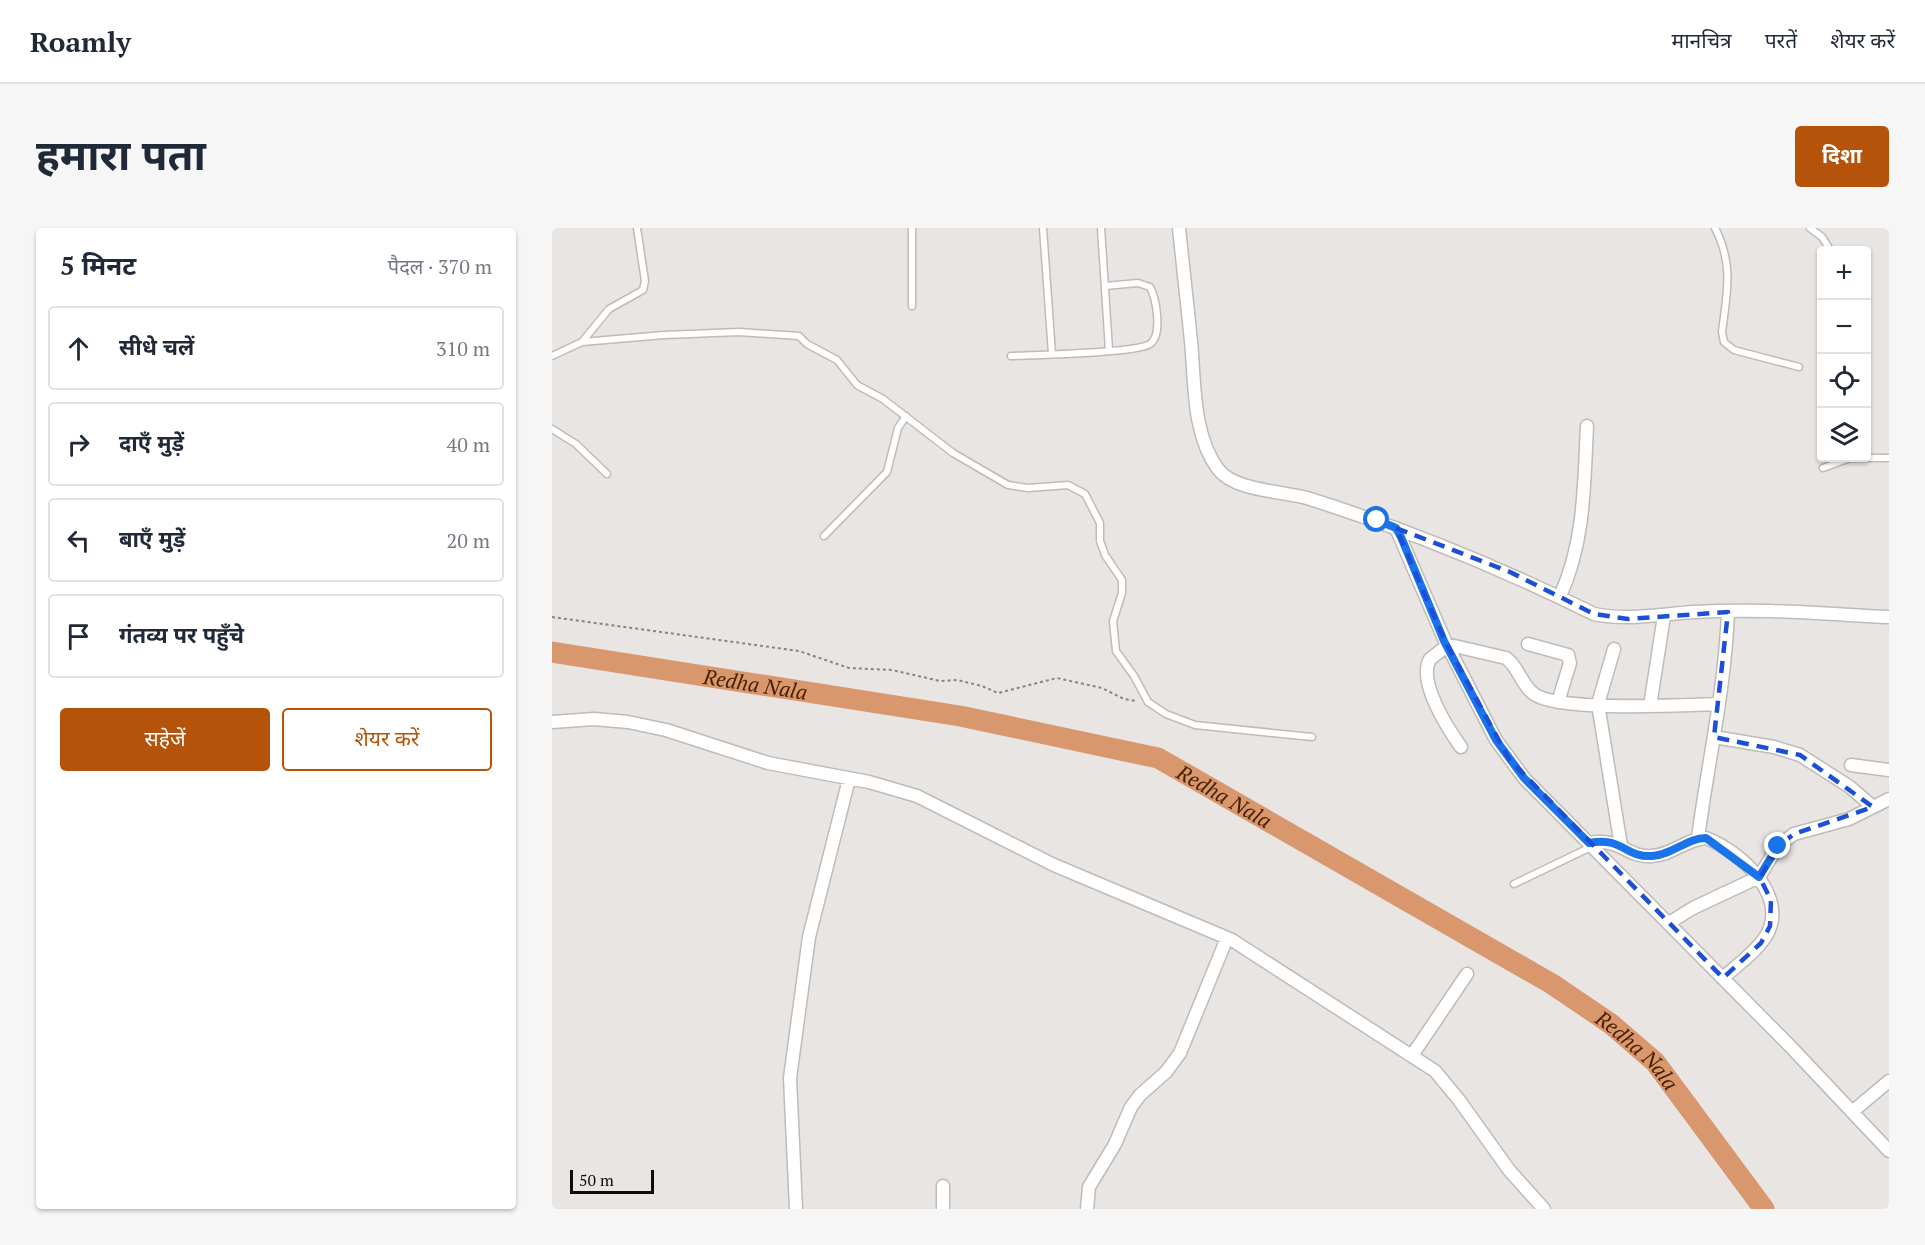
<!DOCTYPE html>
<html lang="hi">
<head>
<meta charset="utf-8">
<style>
  :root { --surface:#fff; --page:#f6f6f7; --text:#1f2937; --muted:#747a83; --line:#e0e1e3; --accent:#b45309 }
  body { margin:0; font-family:"PT Serif","Noto Sans Devanagari",serif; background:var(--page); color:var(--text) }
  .controls { position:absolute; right:18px; top:18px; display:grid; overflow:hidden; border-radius:6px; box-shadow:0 2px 4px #0004 }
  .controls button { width:54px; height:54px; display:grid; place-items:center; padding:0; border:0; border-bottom:2px solid var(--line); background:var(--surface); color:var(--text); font:30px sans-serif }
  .scale { position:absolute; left:18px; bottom:15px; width:84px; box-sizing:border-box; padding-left:6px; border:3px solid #0d0c0c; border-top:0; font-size:16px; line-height:21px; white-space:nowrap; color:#0d0c0c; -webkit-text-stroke:4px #e8e5e3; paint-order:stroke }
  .stop { position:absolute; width:18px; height:18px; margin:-14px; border:4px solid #1a73e8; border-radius:50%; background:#fff }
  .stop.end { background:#1a73e8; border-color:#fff; box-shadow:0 2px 6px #0008 }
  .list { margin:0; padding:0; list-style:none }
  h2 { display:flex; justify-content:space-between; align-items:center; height:78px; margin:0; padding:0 24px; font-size:26px }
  h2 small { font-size:20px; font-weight:400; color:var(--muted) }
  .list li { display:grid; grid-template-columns:39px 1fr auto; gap:18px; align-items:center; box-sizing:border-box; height:84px; margin:0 12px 12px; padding:0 12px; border:2px solid var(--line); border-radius:6px }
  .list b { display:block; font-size:22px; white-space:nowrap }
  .list em { font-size:20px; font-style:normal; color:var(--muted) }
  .actions { display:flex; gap:12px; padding:18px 24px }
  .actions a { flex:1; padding:14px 0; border:2px solid var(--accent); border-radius:6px; text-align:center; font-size:21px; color:var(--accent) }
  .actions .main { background:var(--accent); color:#fff }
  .icon { flex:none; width:33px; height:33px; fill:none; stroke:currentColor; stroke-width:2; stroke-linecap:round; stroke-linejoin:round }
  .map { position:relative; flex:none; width:1337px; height:981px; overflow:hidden; border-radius:6px }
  header { display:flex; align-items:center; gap:36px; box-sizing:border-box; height:84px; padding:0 30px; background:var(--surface); border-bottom:2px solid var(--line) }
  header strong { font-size:28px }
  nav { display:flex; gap:33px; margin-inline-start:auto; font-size:21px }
  .intro { display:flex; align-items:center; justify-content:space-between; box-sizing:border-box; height:144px; padding:0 36px }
  h1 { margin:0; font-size:42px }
  .button { padding:15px 27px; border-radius:6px; background:var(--accent); color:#fff; font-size:21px; font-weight:700 }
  main { display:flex; gap:36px; padding:0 36px }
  aside { flex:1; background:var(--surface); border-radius:6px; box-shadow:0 2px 4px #0004 }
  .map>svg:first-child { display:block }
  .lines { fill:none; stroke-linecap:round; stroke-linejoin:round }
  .river { stroke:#d8976d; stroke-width:21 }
  .service-casing { stroke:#bebbb9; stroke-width:9 }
  .minor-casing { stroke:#bebbb9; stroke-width:15 }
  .path { stroke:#878584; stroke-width:2; stroke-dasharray:3 3; stroke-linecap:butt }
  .service { stroke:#fff; stroke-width:6 }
  .minor { stroke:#fff; stroke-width:12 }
  .route { stroke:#1a73e8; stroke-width:8 }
  .marked { fill:none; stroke:#1d4ed8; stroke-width:4.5; stroke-dasharray:12 8; stroke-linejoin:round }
  .labels { text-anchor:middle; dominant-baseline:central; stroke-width:4.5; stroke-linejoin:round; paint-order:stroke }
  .water-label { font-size:21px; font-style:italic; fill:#491f00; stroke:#e8e5e3 }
</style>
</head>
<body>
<header>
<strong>Roamly</strong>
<nav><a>मानचित्र</a><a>परतें</a><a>शेयर करें</a></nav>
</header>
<div class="intro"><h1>हमारा पता</h1><a class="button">दिशा</a></div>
<main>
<aside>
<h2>5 मिनट<small>पैदल · 370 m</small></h2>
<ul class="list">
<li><svg class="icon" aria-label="ahead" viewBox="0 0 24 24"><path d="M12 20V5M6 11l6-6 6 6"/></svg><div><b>सीधे चलें</b></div><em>310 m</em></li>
<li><svg class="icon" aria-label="right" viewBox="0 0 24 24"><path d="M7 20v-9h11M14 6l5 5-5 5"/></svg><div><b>दाएँ मुड़ें</b></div><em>40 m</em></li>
<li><svg class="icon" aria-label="left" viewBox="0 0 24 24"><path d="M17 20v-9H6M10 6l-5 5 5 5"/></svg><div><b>बाएँ मुड़ें</b></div><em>20 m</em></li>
<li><svg class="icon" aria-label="arrive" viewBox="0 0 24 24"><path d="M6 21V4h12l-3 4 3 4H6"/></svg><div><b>गंतव्य पर पहुँचे</b></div></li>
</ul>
<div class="actions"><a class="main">सहेजें</a><a>शेयर करें</a></div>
</aside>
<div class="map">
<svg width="1337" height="981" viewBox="0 0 1337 981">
  <rect width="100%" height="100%" fill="#e8e5e3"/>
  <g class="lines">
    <path class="river" id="s1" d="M0,424L408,488L606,530L1000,756L1059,796L1103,834L1212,981"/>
    <defs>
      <path id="service" d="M491,0L500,126
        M549,0L557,122
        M1163,0C1182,37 1175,64 1170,104L1172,114L1182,122L1247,139
        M1258,0L1270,9L1277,20
        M360,78V0
        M30,114L112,107L187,104L247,108L255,116L285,132L305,157L331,171L401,225L456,257L476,260L516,257L533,266L548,295V313L553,327L570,352V365L561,393L564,423L582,448L596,474L614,486L643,497L760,509
        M0,128L30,114L57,81L91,62L93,53L85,0
        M459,128C482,127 585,125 598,116C611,107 604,70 598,59L586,55L553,58
        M0,201L24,216L55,246
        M1271,240L1298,230H1337
        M272,308L335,244L346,200L354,188
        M962,656L1041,618"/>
      <path id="minor" d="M627,0C631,38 635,76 639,113C643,154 640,206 666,241C682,263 730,263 755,270C854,301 949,340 1042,386C1077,393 1108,386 1143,384C1207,380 1273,386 1337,389
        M844,300L893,413L944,512L972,550L1237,817L1337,923
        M1008,368C1033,314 1032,256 1035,198
        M894,416L954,430C967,439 969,457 982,466C1006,484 1132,477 1167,476
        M976,416L1016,427L1018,435L1006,474
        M895,418L878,431C865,453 896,501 909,519
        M1062,421L1046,476L1069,618
        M1098,478L1112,388
        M0,494L42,491L76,494L114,502L216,535L317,554L365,568L502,637L680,712L883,843L907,872L957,942L992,981
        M1162,509L1222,519L1248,527L1298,559L1321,579
        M1299,537L1337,542
        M1146,610C1156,534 1173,461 1176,384
        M1037,615C1069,609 1074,630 1100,628C1120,627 1134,611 1154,610C1188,623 1238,668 1214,708C1204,724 1185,737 1171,750
        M1117,695L1141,680L1207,649L1226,618L1242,606L1297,591L1337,571
        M861,826L915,746
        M1300,884L1337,853
        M244,981L238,850L257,709L297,551
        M391,981V958
        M535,981L537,959L563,916L579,879L588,867L614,844L628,825L675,710"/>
    </defs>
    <use href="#service" class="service-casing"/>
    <use href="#minor" class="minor-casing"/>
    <path class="path" d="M0,389L247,423L297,440L340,442L388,453L405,452L430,458L446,465L505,450L550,460L572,471L585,473"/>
    <use href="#service" class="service"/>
    <use href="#minor" class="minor"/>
  </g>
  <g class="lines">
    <path class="route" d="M825,292L844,300L849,309L892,413L944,512L972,550L1037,615C1069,608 1074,630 1100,628C1120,627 1135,610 1154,610L1207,649L1226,618"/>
  </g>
  <path class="marked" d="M844,300L958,344L1042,386L1076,391L1176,384L1162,509L1248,527L1321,579L1242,606L1226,618L1208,650L1219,672L1218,698L1209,715L1171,750L957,531L893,413Z"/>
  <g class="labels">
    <g class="water-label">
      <text stroke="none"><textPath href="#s1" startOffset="206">Redha Nala</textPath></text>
      <text stroke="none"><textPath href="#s1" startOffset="692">Redha Nala</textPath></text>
      <text stroke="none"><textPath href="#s1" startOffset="1178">Redha Nala</textPath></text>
    </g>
  </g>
</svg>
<div class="controls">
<button>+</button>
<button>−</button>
<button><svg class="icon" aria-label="locate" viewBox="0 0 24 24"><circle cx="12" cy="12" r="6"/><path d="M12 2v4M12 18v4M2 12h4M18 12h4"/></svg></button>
<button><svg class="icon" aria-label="layers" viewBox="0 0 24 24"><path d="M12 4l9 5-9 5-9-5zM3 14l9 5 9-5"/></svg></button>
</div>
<div class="scale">50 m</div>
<div class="stop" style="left:825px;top:292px"></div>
<div class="stop end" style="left:1226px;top:618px"></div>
</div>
</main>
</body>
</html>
